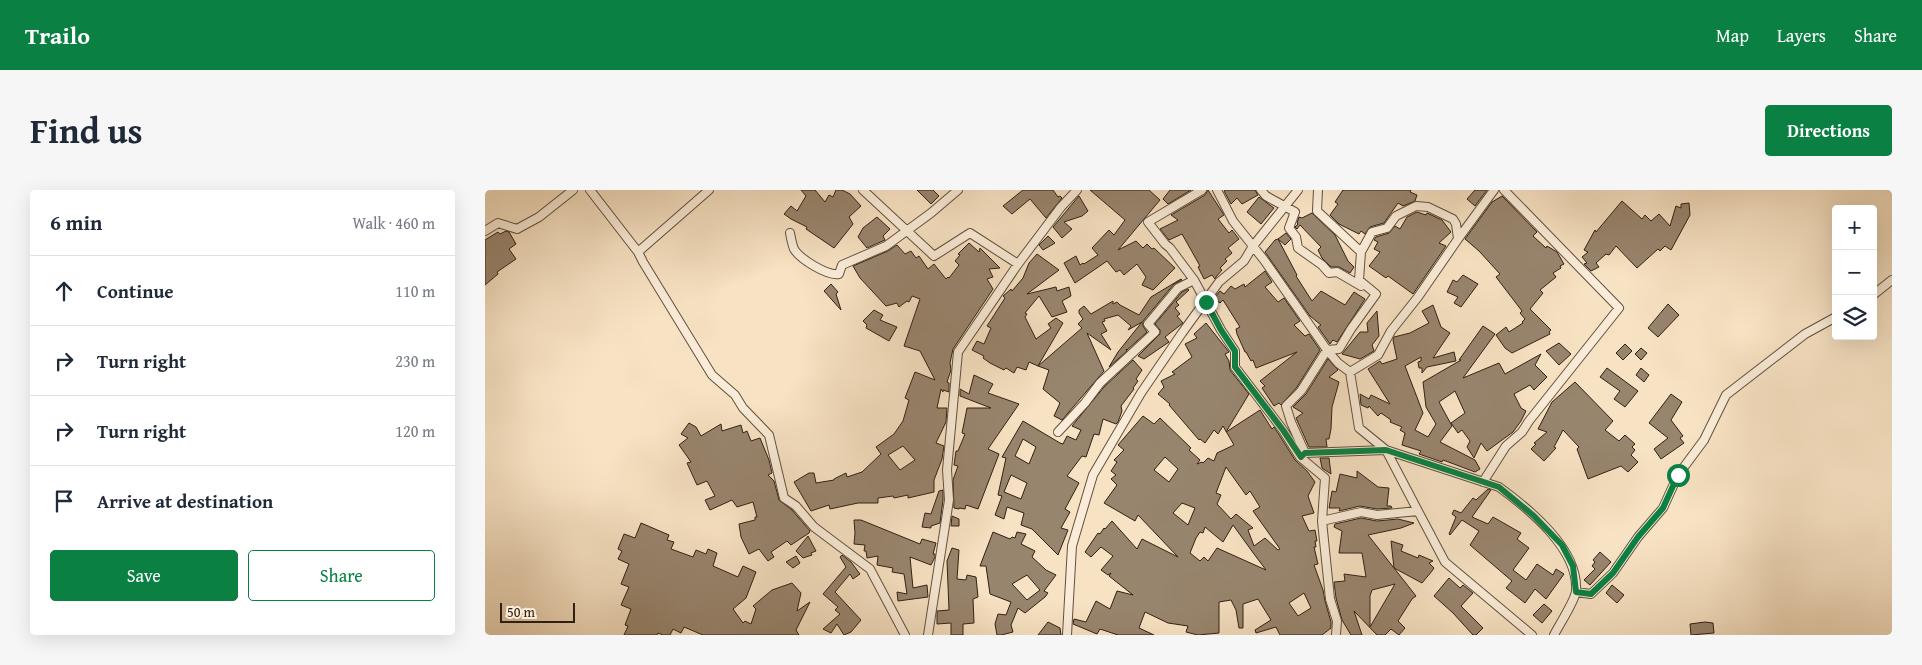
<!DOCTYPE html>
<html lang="en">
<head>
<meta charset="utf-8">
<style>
  :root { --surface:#fff; --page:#f6f6f7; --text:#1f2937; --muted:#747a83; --line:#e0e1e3; --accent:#0b8043 }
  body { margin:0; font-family:"Gentium Book Plus",serif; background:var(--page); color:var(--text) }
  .controls { position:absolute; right:15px; top:15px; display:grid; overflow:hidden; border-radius:5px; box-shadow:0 5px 20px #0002 }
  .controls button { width:45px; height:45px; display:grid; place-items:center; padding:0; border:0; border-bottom:1px solid var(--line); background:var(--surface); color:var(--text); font:25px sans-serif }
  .scale { position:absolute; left:15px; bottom:12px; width:75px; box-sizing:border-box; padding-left:5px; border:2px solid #312012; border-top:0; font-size:14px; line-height:18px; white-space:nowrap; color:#312012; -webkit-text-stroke:4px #faecd8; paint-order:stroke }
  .stop { position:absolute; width:15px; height:15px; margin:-11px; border:4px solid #0b8043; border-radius:50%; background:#fff }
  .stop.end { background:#0b8043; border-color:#fff; box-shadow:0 1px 5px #0008 }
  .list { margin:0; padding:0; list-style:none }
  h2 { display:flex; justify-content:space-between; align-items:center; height:65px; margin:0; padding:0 20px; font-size:21px }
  h2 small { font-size:16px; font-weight:400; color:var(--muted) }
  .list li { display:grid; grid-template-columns:32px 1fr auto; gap:15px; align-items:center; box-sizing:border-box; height:70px; padding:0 20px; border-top:1px solid var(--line) }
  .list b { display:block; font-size:19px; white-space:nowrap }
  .list em { font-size:16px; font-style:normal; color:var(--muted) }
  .actions { display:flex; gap:10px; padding:15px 20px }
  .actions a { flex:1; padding:11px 0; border:1px solid var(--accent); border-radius:5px; text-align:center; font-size:18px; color:var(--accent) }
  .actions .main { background:var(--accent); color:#fff }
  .icon { flex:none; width:28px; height:28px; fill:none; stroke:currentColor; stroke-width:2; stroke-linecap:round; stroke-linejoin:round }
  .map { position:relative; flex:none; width:1407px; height:445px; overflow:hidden; border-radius:5px }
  header { display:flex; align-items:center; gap:30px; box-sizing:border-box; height:70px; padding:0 25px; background:var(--accent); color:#fff }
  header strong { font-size:24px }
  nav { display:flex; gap:28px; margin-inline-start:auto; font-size:18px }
  .intro { display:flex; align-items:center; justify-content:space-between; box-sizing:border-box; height:120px; padding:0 30px }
  h1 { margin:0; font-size:35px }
  .button { padding:12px 22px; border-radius:5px; background:var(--accent); color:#fff; font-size:18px; font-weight:700 }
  main { display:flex; gap:30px; padding:0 30px }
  aside { flex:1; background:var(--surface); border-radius:5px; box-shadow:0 5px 20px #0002 }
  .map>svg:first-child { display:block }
  .building { fill:#98856e; stroke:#312012; fill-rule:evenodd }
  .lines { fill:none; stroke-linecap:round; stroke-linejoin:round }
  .street-casing { stroke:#62503e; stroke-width:10 }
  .street { stroke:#faecd8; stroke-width:8 }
  .route { stroke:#0b8043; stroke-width:6 }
</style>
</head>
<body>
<header>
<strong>Trailo</strong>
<nav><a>Map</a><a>Layers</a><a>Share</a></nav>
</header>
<div class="intro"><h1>Find us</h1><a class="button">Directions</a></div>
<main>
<aside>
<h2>6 min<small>Walk · 460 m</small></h2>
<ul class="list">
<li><svg class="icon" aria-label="ahead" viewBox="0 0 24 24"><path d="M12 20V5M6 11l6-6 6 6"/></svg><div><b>Continue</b></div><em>110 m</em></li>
<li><svg class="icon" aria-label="right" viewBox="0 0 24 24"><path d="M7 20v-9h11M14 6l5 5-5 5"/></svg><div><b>Turn right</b></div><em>230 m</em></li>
<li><svg class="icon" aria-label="right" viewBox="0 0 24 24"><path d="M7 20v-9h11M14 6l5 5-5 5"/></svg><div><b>Turn right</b></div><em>120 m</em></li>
<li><svg class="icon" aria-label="arrive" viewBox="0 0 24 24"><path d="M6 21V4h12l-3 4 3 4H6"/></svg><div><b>Arrive at destination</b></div></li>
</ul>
<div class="actions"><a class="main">Save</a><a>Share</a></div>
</aside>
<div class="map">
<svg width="1407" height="445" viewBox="0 0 1407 445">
  <rect width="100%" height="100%" fill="#f7e2c3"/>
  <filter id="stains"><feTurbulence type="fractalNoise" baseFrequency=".004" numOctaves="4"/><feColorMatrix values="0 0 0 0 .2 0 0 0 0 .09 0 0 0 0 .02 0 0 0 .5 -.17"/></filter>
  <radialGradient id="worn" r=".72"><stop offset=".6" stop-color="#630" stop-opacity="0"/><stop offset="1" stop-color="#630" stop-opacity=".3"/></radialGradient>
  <path class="building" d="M316,0H330L340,12L344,5L348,7L351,0H357L365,4L376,16L364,27L368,34L349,58L321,39L322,37L306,29L299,24L306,16L312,21L321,6Z
    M432,0H448L454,6L446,14Z
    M538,0H568L573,7L575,6L577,8L561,28L545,9L527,24L518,16Z
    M605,0H664L675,10L633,60L651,51L658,58L662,54L667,59L669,58L690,78L668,100L657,95L661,87L652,74L639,85L635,80L631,82L622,71L590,93L579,73L591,66L595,75L598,73L599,74L613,65L607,58L624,40L629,45L640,30Z
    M685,0H706L683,14L678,9Z
    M723,0L739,25L733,29L744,43L747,40L754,49L743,58L747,63L740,69L742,71L735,78L737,80L731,87L730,89L727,85L719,89L713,77L715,76L697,44L684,50L675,39L693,30L686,25L720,5Z
    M741,0H770L773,5L757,14L752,8L746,14L739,1Z
    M858,0H926L925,2L932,5L930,11L918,16L913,13L899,33L885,37L880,44L876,41L874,44L854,34L845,25L853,14L850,12Z
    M990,0H1002L990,16L982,9Z
    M594,6L603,21L597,26L579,32L587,39L577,48L568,37Z
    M1017,6L1052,42L1048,46L1061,58L1062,56L1072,62L1079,74L1075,76L1076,78L1068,83L1071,87L1055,100L1058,103L1045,119L1066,140L1064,142L1065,144L1027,163L1020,158L1011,145L1021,137L1024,142L1038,133L1037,132L1040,129L1035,123L1037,121L1011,87L1015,84L994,61L980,49L1007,12Z
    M774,7L789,18L776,34L762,22Z
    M1137,11L1157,29L1160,25L1166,31L1174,24L1185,36L1191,16L1196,18V14L1204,13L1205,25L1186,60L1180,56L1175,61L1173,59L1152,78L1131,56L1124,65L1121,64L1111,73L1114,77L1106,81L1099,74L1102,73L1097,67L1103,62L1099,60L1110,40L1111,42Z
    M932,22L941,25L942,23L957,30L966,42L954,53L961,56L928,104L903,86L901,88L884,76L895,62L889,59L893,52L889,50L891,47L904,43L910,36L915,39L922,27Z
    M827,23L850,45L863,71L869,77L865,83L854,77H846L837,68L833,60L836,57L815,35L812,39L810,37L813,34L812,33L814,27L817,28Z
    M392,27L405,39L398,46L400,50L382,58L373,47L378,38Z
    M21,41L24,42L31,54L24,59L31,69L12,82L13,84L0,95V50L13,42L15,44Z
    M801,43L806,49L800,55L793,49Z
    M563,46L570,53L558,60L554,55Z
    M793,49L812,85L811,86L827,111L836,101L860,115L869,102L880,109L852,152L848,150L845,154L833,137L836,135L825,126L780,62L790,50Z
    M484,53L494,62L495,58L515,78L504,79L508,87L502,89L508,99L468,159L465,173L466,180L462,192L464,193V202L458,200V202L456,199L452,218H462L461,232L451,253L459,256L457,269L449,290V302L423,308V305L409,308L408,306L393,308V313H373L345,319L344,315L326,321L309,292L324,283H329L331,293L349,290V289L361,283L362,287L377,282L396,264L391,257L409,244L418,231L424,210L420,208L430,182L450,190L435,161L419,156L435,109L427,106L424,112L422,111L414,117L412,113L401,116L375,88L368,76L403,61L412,55L420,64L426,61L431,68L434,66L443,79L449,74L461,89L463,87L464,88L474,75L470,71L475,65L473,64ZM418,256L430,270L415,280L403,265Z
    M552,64L574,80L542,104L571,97L572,101L584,97L586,106L577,111L582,122L567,127L554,106L540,123L542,124L540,127L551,149L566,138L563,134L571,128L578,133L553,176L544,172L541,180L532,177L529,183L521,178L519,180L505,173L498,168L499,166L487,160L492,151L499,154L506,138L502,136L520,108L518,106L526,99L527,101L538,88L544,73Z
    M780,81L787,92L780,97L793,112L799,108L815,131L809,135L820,146L824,144L835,160L812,197L796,215L794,213L789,216L777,198L780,196L775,191L812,162L771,178L768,170L766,171L761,162H760L752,144L751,139L755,137L738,110L735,113L729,108L735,101L739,104L746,96L750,99L759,94L760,97Z
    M978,85L993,94L976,117L969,113L973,107L962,102L968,90L972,92Z
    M696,89L697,90L689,94L658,131V136L662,142L642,160L641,159L642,161L624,177L633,162L657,132L643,140L646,136L633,125L619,129L620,131L617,132L622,141L616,144L626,160L602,143L619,181L577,230L569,226L575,213L558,199L564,180L553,176L597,138L593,134L598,129L594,123V120L599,116L606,124L628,111V114L632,112L635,115L654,125L666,107Z
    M346,94L353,102L351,104L356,120L339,101Z
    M703,99L704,100L691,112L694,115L690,118L695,124L692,126L698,133L680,147L684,152L659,169L653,166L675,144V140L670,134L697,102Z
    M1183,114L1194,125L1173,147L1163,138Z
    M948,115L956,137L965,143L948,168L969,162L971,171L942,177L937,183V178H934L933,172L936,171V167L920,176L938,223L930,240L943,247L951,234L941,217L938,192L976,170H974L998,136L1010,144L978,188L1014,173L1020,184L1056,164L1050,175L1062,187L1049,200L1045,195L1029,204L1036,218L1041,221L1036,231L1028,242L1002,261L996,253L989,268L982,257L985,251L977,240L973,243L966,233L980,223L970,201L954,212L967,236L955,252L990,270L995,279L990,282L958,270L957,272L934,264L936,261L917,255L920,243L915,240L917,237L905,232L906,230L896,223L893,226L884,216L883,218L876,215L875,204L884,209L886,205L905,214L883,179L895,171L897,174L912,169L908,150L909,147L925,143L944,133L937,121Z
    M389,120L398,125L395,130L412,137L404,151L381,138L382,135L378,131Z
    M892,121L894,146L887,155L889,161L875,169L857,164L875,142H883L882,133Z
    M721,133L744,162L740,164L744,171L745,180L764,204L741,242L775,220L787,239L789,237L793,243L810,270L822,281L830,292L823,306L829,323L817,326L824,341L830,340L832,351H830L831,357H829L833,374L829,375L838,400L840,411L846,432V438L837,445H795L791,437L771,443L770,440L786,430L773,409L758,414V438H754L751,420L746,410L734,412V443L713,445L701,442L703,436L683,433L660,422L654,438L669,445H633L615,439L612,444L588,434L589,429L601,432L611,411L625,419L632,401L648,405L624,386L626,383L623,385L616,380L628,366L616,357L606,367L600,362L613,343L615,344L619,338L620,339L627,331L652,359L657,349L693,367L653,325L650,331L619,313L632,295L626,289L631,285L626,281L632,272L629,270L639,260L633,255L658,226L669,234L675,228L706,258L704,260L715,270L712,274L717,272L718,273L723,268L729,271L732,263L749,255L738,236L733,244L729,240L720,253L715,249L714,250L684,215L685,214L673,204L679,197L676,191L690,184L687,182L707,167L700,154L712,148L709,144ZM680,267L693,279L684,292L669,280ZM741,277L761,305L765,301L775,317L768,321L795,359L793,360L780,348L769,356L763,340L768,338L751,324L746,329L732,314L736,305L731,303ZM697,313L710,318L703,335L688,323ZM748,335L769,364L781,380L732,358L723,371L719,367L715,371L705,363L711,348L715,342L718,343L720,337L738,352ZM819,403L826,418L813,426L804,413Z
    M1074,153L1086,164L1074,175L1061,161Z
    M1140,154L1147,161L1138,170L1131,163Z
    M1156,158L1162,163L1156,170L1150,164Z
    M843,169L853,180L844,187L854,192L847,217L846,239L844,249H841L842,257H824L811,228L818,223L808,217L821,204Z
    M648,170L657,180L651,189L653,191L648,198L649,199L636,216L637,221L633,232L631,234L618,229L614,245L609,244L601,267L597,266L582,286L594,293L580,319L585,322L576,338L583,340L573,365L547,339L536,335L539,323L522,317L519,329L510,325L517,306L513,305L521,268L517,267L538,231L575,253L578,254L582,246L591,250L596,240L587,236L619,197ZM538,249L551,257L544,274L530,266ZM526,285L542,293L536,309L519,302Z
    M1122,178L1153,201L1140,217L1129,209L1135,201L1115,187Z
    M1156,178L1164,185L1159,192L1151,185Z
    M489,185L508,194L503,203L534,214L503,259L514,264L493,319L481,315L480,319L474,318V319L469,318L468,290L473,276L469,275L471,261H473L480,244L477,243L482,218H506L475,206V199L484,204Z
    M1090,192L1128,231L1120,240L1134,251L1140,245L1150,254L1147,257L1150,260L1146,265L1153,272L1143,282L1136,276L1103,289L1092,259L1094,257L1078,240L1069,257L1071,258L1059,271L1046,259L1051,254L1049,253L1062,242L1053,239L1067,212Z
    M1186,204L1197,212L1186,230L1198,246L1195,248L1199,253L1176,269L1169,259L1183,248L1164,233Z
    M204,233L211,237L216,246L236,234L237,241L256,235L258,243L262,241L266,251L275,248L284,270L287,283L283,285L289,291L294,310L307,320L325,341L324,343L306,355L302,351L286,362L289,367L283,371L274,359L264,364L256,347L254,334L270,330V327H272L268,312L252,317L247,310L225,320L220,310L230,306L222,291L212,295L202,273L206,272L194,255L203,248L196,244Z
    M835,268H844L846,284L837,278Z
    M872,281L893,297L904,298L902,316H906L907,318L892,319L875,316L854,321L855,318H844L847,301L851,302L855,284L872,288Z
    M1003,299L1006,300L987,327L1003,334L1008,327L1036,343L1032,349L1044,358L1028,380L1041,390L1052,374L1068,385L1071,379L1079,384L1061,409L1050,399L1040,413L1021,398L1027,391L985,355L994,341L977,330L965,345L964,344L971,327L967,324L969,320L976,323L988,308L991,310Z
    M458,300V310L455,333L446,336V338L437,337L440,323L446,324L454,301Z
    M467,326L474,329V336H466Z
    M876,328L892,331L913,329L929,333L916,338L883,345L909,378L906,351L918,355L916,361L933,368L934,365L948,371L944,373L949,378L947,381L937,393L909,378L931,406L927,409L913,431L920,438L914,445L906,439L900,445H892L869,421L877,445H866L857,430L851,408L849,392L860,391L859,384L881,387L877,363H854L857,341L849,337L850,334ZM910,394L885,437V406L887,400Z
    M369,330H376L435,354L437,349L451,353L448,364H450V367L446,375L425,367L428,398L442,395L443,407L413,411L412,402L422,404L419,384L407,382L408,378L392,375L393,366L382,368L381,361H379L380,355L369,354L370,343Z
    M156,333L184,345L182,350L189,352L186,359L208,367L211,360L221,364L223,359L232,363L228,376L253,387L258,376L271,382L261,408L248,419L258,433L260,431L266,434L271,419L268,416L287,400L307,393L316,403L312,421L325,412L311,440L314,445H218L199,437L196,443L188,439L185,445H178L173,443L172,445H139L143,436L140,435L146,419L136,415L144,397L136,394L144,374L133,369L137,361L133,359L139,344L150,348Z
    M508,342L525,349L527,347L530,348L532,342L541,344L536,354L550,361L547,367L561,380L571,385L559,401L563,403L560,407L540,423L533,418L526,435L528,442L516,445H512L510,434L513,424L521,425L526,412L505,404L501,376H495ZM542,385L555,400L542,410L527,394Z
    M323,346L331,361L326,363L327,365L318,368L311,361Z
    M467,358L474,360L472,389L481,390L482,385L491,387L493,407L488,409L489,433L478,434V445H466V433L452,434V421L464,420L462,371Z
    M1115,362L1126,372L1105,395L1099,390L1110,379L1107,376L1110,372L1108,370Z
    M357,365L366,372L375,384L368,389L365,384L350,402L376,430L366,442L359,445L352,434L346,443L338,439L355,424L350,420L353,417L338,404L361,377L355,367Z
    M311,366L315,373L308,378L301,372Z
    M964,388L975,398L978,395L988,403L976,416L998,438L991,445H988L968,423L949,406Z
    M1127,395L1139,405L1132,413L1121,403Z
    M1059,414L1067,421L1057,433L1048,425Z
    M563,432L575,438L576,445H553Z
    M1220,432L1228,433L1229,443L1206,445L1205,434Z"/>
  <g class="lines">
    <defs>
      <path id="street" d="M105,0L153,62L158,72L227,185L250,205L258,218L284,245L299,308L311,316L329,337L385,379L420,445
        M378,0L449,66L485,43L533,74
        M732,0L748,31L779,70L842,160L853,173L865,182L874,238L901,260L933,321
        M776,0L781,6L810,22L804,38L811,47L813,58L837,75L844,83L852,82L876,96
        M833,0L832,21L876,62
        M0,41L13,33L32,39L54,27L88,0
        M305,43C306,48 307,54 309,59C315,69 342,86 354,84L357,75L401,56L446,23L473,0
        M973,49L1009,0
        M153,62L224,0
        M709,90L736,140L750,161V177L798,240L815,267
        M1388,105L1407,90
        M573,242L600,213L615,193L670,142L663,134L693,98L709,90L685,58L680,54L663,32L717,0
        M820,263L901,260L1014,297C1044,319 1094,359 1091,401C1090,411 1074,435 1069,445
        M998,292L1021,256L1037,242L1044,231L1134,118L1019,0
        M837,331L876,322L892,325L933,321L960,372L1047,445
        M1091,402L1106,404L1128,383L1153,347L1178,318L1193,285L1219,250L1241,205L1320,144L1351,127
        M443,445L464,310L462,280L473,162L533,74L576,17L592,0
        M582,445L587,356L608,285L656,203L697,143L734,92L759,71L768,56L813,0
        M851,445L852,431L845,409L837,331L840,288L815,267L820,263L806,232L801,216L816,201L842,160L854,159L866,139L891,104L874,90L876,62L887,42L902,38L911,26L931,16L943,17L968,29L971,34L973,49L933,107L906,141L893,165L865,182"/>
    </defs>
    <use href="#street" class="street-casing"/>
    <use href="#street" class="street"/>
  </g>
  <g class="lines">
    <path class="route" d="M721,112L736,140L750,161V177L798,240L816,267L820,263L901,260L1014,297L1049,326L1077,355L1088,376L1091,402L1106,404L1128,383L1153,347L1178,318L1193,285"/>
  </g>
  <rect width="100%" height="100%" filter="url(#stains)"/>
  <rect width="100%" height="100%" fill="url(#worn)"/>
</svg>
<div class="controls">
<button>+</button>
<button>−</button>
<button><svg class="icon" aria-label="layers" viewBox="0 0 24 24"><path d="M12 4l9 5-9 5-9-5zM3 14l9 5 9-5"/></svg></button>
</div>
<div class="scale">50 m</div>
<div class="stop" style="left:1193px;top:285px"></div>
<div class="stop end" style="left:721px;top:112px"></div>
</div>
</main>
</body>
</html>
